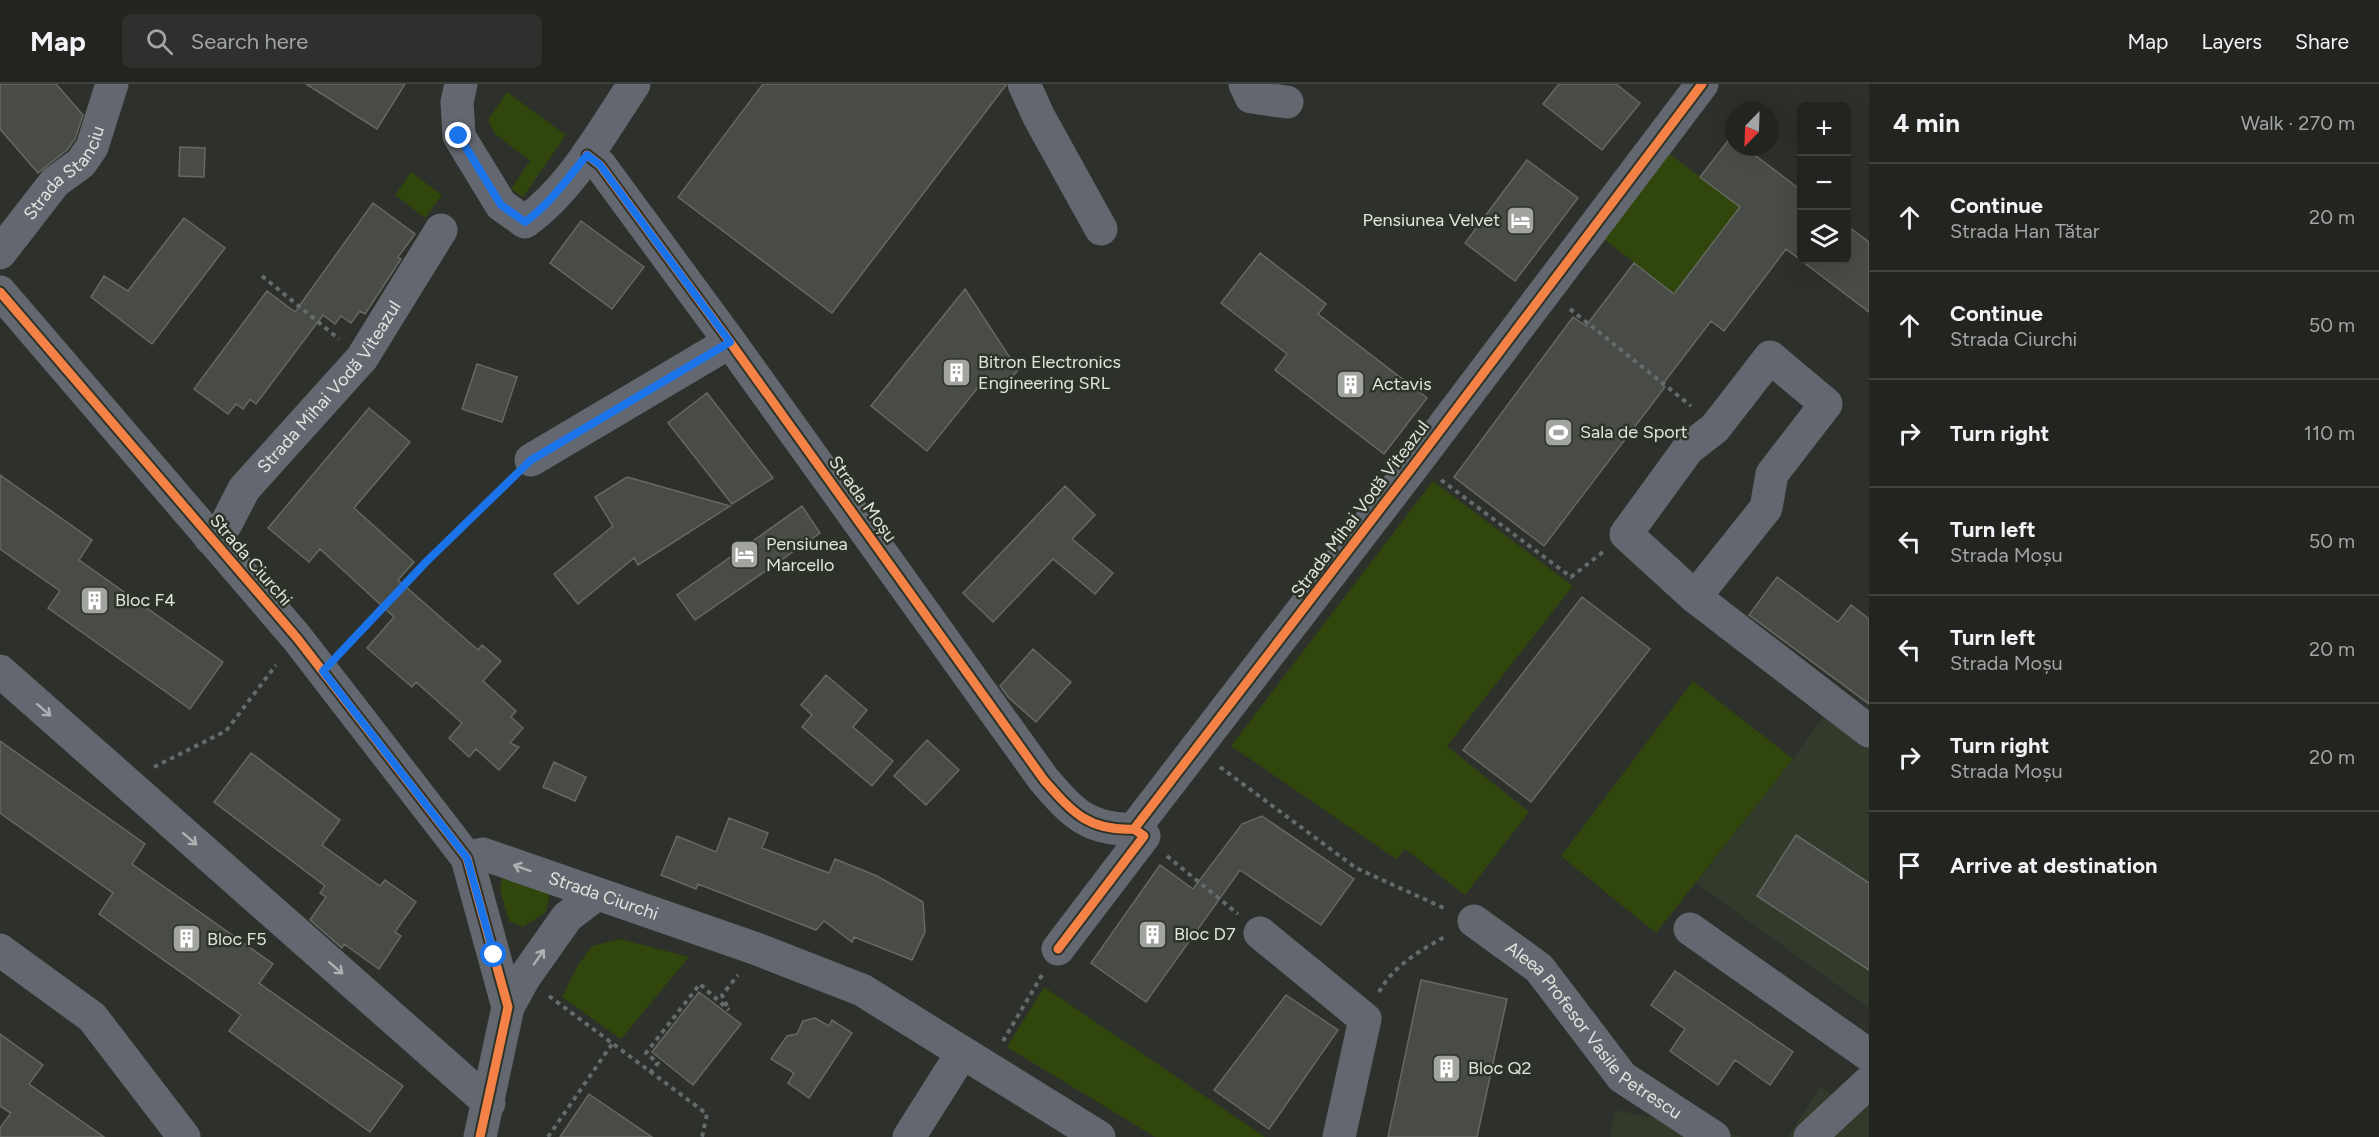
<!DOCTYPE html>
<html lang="en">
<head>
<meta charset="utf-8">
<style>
  :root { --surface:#222420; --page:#2e302d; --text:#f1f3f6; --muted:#a2a4a5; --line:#3f413e }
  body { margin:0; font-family:Figtree,sans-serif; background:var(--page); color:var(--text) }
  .controls { position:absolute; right:18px; top:18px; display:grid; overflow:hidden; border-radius:9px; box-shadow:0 6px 24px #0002 }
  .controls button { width:54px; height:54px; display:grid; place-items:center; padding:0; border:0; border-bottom:2px solid var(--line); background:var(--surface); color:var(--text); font:30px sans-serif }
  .compass { position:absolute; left:1725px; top:18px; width:54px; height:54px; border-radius:50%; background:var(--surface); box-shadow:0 6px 24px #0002; rotate:203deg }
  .stop { position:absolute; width:18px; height:18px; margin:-14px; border:4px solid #1a73e8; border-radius:50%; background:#fff }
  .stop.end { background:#1a73e8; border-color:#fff; box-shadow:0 2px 6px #0008 }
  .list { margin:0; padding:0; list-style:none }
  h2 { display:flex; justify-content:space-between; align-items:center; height:78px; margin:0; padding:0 24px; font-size:26px }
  h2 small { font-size:20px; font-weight:400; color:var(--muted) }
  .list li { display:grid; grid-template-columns:39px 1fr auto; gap:18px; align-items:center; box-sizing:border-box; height:108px; padding:0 24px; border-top:2px solid var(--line) }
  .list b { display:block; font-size:22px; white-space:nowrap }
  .list p { margin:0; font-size:20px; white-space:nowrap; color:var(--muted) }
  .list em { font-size:20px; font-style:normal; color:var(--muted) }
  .icon { flex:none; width:33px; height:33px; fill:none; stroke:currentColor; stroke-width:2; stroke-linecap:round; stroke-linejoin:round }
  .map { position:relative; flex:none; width:1869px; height:1053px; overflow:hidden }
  header { display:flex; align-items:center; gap:36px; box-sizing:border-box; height:84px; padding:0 30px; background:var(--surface); border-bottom:2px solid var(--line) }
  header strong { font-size:28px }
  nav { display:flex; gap:33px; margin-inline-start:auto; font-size:21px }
  .search { width:420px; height:54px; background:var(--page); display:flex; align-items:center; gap:15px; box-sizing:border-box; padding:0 21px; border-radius:9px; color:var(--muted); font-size:22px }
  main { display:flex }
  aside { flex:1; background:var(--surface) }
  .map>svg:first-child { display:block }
  .built { fill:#323a2b }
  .green { fill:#30460c }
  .building { fill:#494b46; stroke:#666863; stroke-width:1.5 }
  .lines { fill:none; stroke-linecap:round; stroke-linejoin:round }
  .path { stroke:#656a6d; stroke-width:4; stroke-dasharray:4.5 4.5; stroke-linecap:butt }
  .minor { stroke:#636870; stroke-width:33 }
  .cycleway-casing { stroke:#2e3328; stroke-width:13 }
  .cycleway { stroke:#f48246; stroke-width:9 }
  .oneway { stroke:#aeb2b1 }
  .route { stroke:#1a73e8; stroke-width:8 }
  .labels { text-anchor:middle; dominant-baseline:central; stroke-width:5; stroke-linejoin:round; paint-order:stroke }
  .street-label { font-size:18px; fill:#e0e4dd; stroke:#2e3328 }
  .poi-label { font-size:18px; fill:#e0e4dd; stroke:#2e3328; text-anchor:start }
</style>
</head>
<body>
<header>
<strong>Map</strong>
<div class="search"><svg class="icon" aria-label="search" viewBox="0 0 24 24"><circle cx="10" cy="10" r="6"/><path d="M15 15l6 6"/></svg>Search here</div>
<nav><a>Map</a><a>Layers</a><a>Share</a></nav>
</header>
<main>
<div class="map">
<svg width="1869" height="1053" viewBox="0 0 1869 1053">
  <rect width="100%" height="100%" fill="#2e302b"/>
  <path class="built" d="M1832,619L1869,647V924L1696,799L1793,675Z
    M1820,1003L1859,1029L1869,1017V1053H1788Z
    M1615,1026L1744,1053H1610Z"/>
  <path class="green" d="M507,8L566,51L523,113L511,105L530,77L495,50L488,36Z
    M1668,69L1740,123L1674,210L1604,155Z
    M411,88L442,111L425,134L395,111Z
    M1433,397L1573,502L1447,662L1529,728L1465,811L1405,765L1396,775L1231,662Z
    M1693,597L1793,675L1656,849L1561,772Z
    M503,790L550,809L546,828L523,843L509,837L500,806Z
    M620,855L689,873L621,955L562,913L578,881L592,862Z
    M1044,903L1265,1053H1155L1007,963Z"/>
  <path class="building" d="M0,0H56L83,31L75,55L67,66L38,89L0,45Z
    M306,0H405L377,45Z
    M763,0H1006V1L832,229L678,113Z
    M1559,0H1616L1640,19L1602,66L1543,20Z
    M1731,53L1734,55V63H1744L1802,107V176H1846V141L1869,158V228L1786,165L1724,247L1711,237L1662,301L1665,303L1544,462L1454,393L1573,233L1586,242L1634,179L1674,210L1740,123L1700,93Z
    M180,63L205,64L204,93L179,92Z
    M1527,76L1578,114L1515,197L1465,159Z
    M373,119L415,150L398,173L401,175L365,230L360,227L351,239L341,232L335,240L323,231L256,320L250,315L243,325L236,320L228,330L194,305L267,207L295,228Z
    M184,134L225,164L152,260L91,213L104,192L128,207Z
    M581,137L644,183L612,225L550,179Z
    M1260,169L1326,220L1318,230L1427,314L1384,370L1275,286L1287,270L1221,219Z
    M965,205L1018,286L1004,303L988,291L927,367L871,322Z
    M477,280L517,293L502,338L462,325Z
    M707,309L773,394L732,420L668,339Z
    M369,324L410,358L354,424L414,478L398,496L478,566L482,561L501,577L483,597L516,627L511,633L523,644L510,659L519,663L499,686L476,665L469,673L449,654L462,639L416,598L412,603L367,564L394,533L320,465L309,478L268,444Z
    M0,391L92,456L79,476L223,578L190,625L48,524L60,507L0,465Z
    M627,393L730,422L638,481L634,474L578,520L554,490L613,442L595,413Z
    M1065,402L1095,431L1072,455L1113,489L1095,510L1053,475L993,538L963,509Z
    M802,422L820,449L695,536L677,511Z
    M1777,493L1838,538L1851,521L1869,535V620L1749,531Z
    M1582,513L1650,565L1531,718L1463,666Z
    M1033,565L1071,598L1036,638L1008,613L1000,602Z
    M826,591L867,626L853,643L893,677L872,702L802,643L812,631L801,621Z
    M927,656L959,686L926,721L894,692Z
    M0,657L145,760L132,780L273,880L259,899L403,1002L370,1048L229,947L241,931L99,830L113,809L0,729Z
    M251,669L340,736L322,761L380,802L385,796L416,818L395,848L401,852L379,885L344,860L342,864L310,836L326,813L320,809L325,802L214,718Z
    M554,678L586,693L575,717L543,703Z
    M1262,732L1354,795L1321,841L1240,786L1146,918L1091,879L1160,781L1193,805L1242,740Z
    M729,734L768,749L762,764L829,789L835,775L877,792L923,818L925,848L912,876L854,853L852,858L824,837L816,846L698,800L696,805L661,791L677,752L716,768Z
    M1796,751L1869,799V886L1757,812Z
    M1675,887L1793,968L1770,1001L1735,976L1718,1001L1670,967L1685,945L1651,921Z
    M1421,896L1507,915L1477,1053H1388Z
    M699,908L741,940L693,1001L652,968Z
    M1286,911L1338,946L1269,1045L1214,1006Z
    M815,934L829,942L832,936L852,949L809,1014L788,999L794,989L771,975L787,952L797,950L803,937Z
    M0,950L43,981L29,1000L104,1053H0V1044L11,1029L0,1022Z
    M589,1010L652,1053H560Z"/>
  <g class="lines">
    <path class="path" d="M262,192L339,255
      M1570,225L1691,322
      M1441,396L1571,493L1603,468
      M344,565L426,478L509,398
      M154,683L226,647L276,581
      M1220,683L1356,784L1446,825
      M1167,772L1238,830
      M1379,908C1393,882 1421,866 1446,852
      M549,912L707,1030L702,1053
      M727,922L722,911L738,891
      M1003,957L1042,891
      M650,989L658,979L646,969L700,900L729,926
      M548,1053L612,960"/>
    <g class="minor">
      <path d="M461,0L457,18L459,52L501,121L525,138C572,104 602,48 634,0"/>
      <path d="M1024,0L1039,33L1101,145"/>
      <path d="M1245,0L1251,13L1287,18"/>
      <path d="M587,71L600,81L730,258L1044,696C1072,728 1088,747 1134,745"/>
      <path id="s1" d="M0,169L55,98L81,79L92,63L112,0"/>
      <path d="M0,208L297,554L467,774L508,923L480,1053"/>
      <path d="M531,376L730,258"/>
      <path id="s2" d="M210,454L226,440L244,405L362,274L441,146"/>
      <path d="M1695,513L1766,424L1772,390L1826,320L1770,273L1715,344L1688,365L1626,450L1695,513L1869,647"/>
      <path d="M0,587L489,1019"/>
      <path id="s3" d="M467,774L483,770L757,865L862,906L1099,1053"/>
      <path id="s4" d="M1474,837L1539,884L1622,993L1714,1053"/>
      <path d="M1690,845L1869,971"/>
      <path d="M1260,849L1365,935L1339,1053"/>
      <path d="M1058,865L1144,752L1134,745L1414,381L1702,0"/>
      <path d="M0,866L92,933L184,1053"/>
      <path d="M508,923L524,894L567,833L597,810"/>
      <path d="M909,1053L962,969"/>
      <path d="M1810,1053L1869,998"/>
    </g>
    <defs>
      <path id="cycleway" d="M587,71L600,81L730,258L1044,696C1072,728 1088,747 1134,745
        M0,208L297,554L467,774L508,923L480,1053
        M1058,865L1144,752L1134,745L1414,381L1702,0"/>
    </defs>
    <use href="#cycleway" class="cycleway-casing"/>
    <use href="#cycleway" class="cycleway"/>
  </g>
  <defs><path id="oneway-shaft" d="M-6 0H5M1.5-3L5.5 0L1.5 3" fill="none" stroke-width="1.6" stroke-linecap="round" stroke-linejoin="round" transform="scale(1.5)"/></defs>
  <g class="oneway">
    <use href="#oneway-shaft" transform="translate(44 626) rotate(41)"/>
    <use href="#oneway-shaft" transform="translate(190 755) rotate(41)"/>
    <use href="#oneway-shaft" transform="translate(522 784) rotate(-160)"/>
    <use href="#oneway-shaft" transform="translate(539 873) rotate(-55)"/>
    <use href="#oneway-shaft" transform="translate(336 884) rotate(41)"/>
  </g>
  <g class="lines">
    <path class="route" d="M459,52L501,121L525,138C550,120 567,95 587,71L600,81L730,258L531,376L426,478L323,587L467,774L494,871"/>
  </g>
  <defs>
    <symbol id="hotel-square" viewBox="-11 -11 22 22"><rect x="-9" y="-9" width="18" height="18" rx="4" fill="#a2a59f" stroke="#2e3328"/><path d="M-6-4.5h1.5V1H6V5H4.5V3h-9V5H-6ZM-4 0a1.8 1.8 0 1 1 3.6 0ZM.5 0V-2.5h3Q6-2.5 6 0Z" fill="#fff"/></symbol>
    <symbol id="building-square" viewBox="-11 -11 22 22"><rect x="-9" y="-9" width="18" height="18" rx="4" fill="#a2a59f" stroke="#2e3328"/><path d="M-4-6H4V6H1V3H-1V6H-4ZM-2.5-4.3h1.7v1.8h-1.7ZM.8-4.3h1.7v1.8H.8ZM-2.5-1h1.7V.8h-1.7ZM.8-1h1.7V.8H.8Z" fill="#fff"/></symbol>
    <symbol id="stadium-square" viewBox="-11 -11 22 22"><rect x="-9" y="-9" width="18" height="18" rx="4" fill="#a2a59f" stroke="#2e3328"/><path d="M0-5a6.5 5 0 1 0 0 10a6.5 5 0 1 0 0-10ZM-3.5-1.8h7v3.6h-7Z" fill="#fff"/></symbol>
  </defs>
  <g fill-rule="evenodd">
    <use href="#hotel-square" x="1504" y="120" width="33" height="33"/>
    <use href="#building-square" x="940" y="272" width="33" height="33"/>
    <use href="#building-square" x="1334" y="284" width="33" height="33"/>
    <use href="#stadium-square" x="1542" y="332" width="33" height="33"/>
    <use href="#hotel-square" x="728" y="454" width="33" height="33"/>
    <use href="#building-square" x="78" y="500" width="33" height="33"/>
    <use href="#building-square" x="1136" y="834" width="33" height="33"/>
    <use href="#building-square" x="170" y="838" width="33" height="33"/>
    <use href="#building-square" x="1430" y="968" width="33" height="33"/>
  </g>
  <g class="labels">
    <g class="street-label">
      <text stroke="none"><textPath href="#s1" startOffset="104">Strada Stanciu</textPath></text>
      <text stroke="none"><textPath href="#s2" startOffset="194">Strada Mihai Vodă Viteazul</textPath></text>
      <text transform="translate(863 415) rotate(54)">Strada Moșu</text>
      <text transform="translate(1360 425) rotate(-53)">Strada Mihai Vodă Viteazul</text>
      <text transform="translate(251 476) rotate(49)">Strada Ciurchi</text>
      <text stroke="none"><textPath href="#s3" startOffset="144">Strada Ciurchi</textPath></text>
      <text stroke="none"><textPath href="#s4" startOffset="164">Aleea Profesor Vasile Petrescu</textPath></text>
    </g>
    <g class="poi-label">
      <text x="1500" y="136" text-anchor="end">Pensiunea Velvet</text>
      <text x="978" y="278">Bitron Electronics<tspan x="978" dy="21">Engineering SRL</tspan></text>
      <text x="1372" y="300">Actavis</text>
      <text x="1580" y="348">Sala de Sport</text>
      <text x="766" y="460">Pensiunea<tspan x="766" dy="21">Marcello</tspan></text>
      <text x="115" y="516">Bloc F4</text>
      <text x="1174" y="850">Bloc D7</text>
      <text x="207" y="855">Bloc F5</text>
      <text x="1468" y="984">Bloc Q2</text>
    </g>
  </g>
</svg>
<div class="controls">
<button>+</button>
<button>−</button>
<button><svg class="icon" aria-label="layers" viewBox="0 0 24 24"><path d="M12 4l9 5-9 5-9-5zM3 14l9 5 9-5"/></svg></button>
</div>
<svg class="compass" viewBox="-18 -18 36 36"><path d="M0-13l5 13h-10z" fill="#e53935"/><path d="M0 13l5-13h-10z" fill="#a2a4a5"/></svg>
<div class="stop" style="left:494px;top:871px"></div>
<div class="stop end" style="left:459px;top:52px"></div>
</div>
<aside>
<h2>4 min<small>Walk · 270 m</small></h2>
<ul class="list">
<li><svg class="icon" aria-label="ahead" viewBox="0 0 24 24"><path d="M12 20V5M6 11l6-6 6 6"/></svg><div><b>Continue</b><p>Strada Han Tătar</p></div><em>20 m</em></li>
<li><svg class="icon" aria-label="ahead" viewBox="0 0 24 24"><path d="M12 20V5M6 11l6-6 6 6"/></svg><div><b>Continue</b><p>Strada Ciurchi</p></div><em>50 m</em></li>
<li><svg class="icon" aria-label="right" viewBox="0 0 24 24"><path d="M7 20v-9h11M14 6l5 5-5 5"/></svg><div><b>Turn right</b></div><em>110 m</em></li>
<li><svg class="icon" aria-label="left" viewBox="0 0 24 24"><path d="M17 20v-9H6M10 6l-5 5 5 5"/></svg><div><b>Turn left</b><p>Strada Moșu</p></div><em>50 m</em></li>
<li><svg class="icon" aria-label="left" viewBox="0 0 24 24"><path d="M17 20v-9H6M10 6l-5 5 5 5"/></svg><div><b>Turn left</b><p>Strada Moșu</p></div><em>20 m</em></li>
<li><svg class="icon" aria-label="right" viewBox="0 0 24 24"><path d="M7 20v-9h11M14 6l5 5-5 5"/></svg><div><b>Turn right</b><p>Strada Moșu</p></div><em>20 m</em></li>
<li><svg class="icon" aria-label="arrive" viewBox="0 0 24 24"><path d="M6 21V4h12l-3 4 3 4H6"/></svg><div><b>Arrive at destination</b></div></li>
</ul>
</aside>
</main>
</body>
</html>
